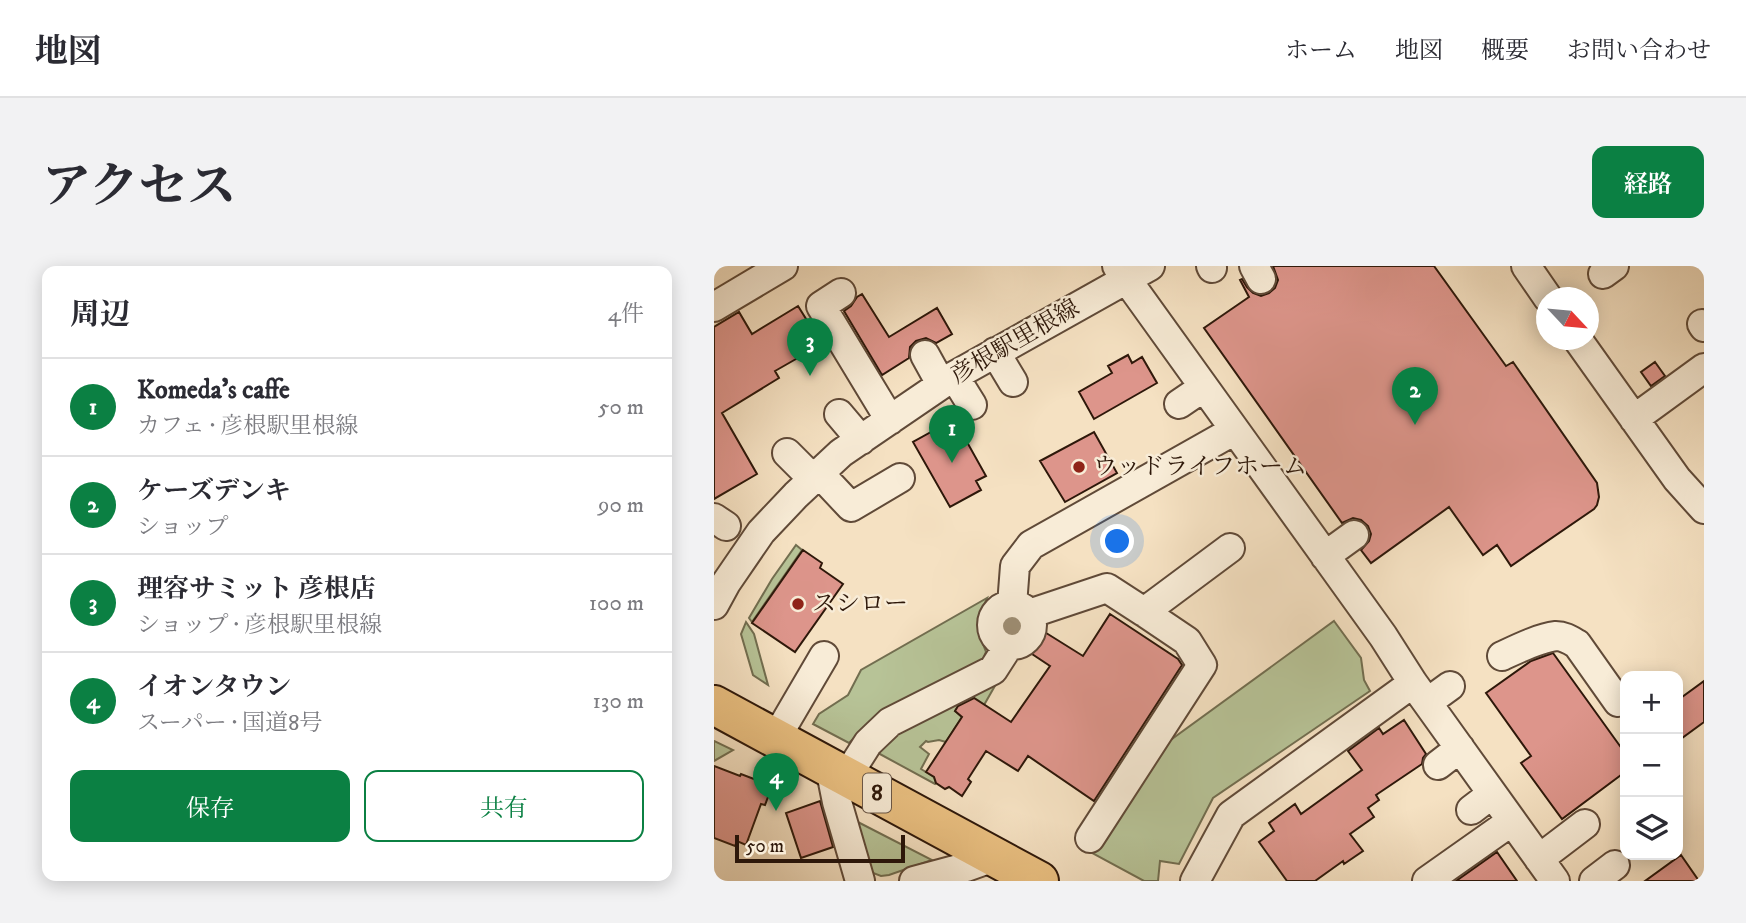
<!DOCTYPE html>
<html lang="ja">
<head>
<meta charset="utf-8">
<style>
  :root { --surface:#fff; --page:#f2f2f3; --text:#2b2b33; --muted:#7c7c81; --line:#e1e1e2; --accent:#0b8043 }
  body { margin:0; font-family:"IM FELL DW Pica","Noto Serif JP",serif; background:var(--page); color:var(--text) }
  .controls { position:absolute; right:21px; bottom:21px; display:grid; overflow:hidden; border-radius:14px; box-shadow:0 4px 18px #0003 }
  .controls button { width:63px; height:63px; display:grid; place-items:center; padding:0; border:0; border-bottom:2px solid var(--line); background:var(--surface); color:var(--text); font:35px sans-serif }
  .compass { position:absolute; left:822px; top:21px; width:63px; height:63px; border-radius:50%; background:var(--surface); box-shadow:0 4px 18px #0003; rotate:116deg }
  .scale { position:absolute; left:21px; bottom:18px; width:170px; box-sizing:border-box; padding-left:7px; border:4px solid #2e180a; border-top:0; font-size:19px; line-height:24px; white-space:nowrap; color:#2e180a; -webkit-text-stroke:5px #f8ecd7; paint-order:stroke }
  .you { position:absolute; left:404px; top:276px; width:24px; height:24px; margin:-18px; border:5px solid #fff; border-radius:50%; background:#1a73e8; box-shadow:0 0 0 10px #1a73e833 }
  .badge { display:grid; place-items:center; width:46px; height:46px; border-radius:50%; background:var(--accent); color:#fff; font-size:23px; font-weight:700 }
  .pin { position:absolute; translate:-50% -58px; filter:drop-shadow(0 2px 4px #0008) }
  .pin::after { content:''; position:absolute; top:37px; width:24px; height:21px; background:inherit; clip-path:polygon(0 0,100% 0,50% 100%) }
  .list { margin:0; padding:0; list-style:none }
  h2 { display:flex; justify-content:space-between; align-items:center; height:91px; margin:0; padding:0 28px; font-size:30px }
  h2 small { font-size:23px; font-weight:400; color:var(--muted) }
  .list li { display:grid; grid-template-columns:46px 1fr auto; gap:21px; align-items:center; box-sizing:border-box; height:98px; padding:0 28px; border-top:2px solid var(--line) }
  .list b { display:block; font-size:26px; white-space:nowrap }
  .list p { margin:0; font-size:23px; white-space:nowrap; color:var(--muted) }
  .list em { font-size:23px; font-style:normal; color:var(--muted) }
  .actions { display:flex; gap:14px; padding:21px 28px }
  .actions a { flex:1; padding:16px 0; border:2px solid var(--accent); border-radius:14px; text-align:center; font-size:24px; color:var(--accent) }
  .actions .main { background:var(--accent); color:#fff }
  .icon { flex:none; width:38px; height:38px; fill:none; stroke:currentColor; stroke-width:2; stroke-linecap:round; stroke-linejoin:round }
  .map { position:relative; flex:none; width:990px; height:615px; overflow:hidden; border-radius:14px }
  header { display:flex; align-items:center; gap:42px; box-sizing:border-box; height:98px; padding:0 35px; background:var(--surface); border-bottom:2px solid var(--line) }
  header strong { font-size:33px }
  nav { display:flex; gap:38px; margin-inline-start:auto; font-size:24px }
  .intro { display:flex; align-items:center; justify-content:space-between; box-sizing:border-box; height:168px; padding:0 42px }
  h1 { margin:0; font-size:49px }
  .button { padding:18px 32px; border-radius:14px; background:var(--accent); color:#fff; font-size:24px; font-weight:700 }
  main { display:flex; gap:42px; padding:0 42px }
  aside { flex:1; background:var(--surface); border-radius:14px; box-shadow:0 4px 18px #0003 }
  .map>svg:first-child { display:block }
  .green { fill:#b7c397; stroke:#726e50; stroke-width:2 }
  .building { fill:#dd958b; stroke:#2e180a; stroke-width:2 }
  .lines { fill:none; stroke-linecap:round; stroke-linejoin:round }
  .minor-casing { stroke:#604a38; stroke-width:32 }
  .highway-casing { stroke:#2e180a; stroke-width:42 }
  .minor { stroke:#f8ecd7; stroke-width:28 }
  .highway { stroke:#eac081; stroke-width:38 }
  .tree { fill:#9e8e74 }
  .poi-dot { fill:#8f2418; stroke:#f8ecd7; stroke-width:2.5 }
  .labels { text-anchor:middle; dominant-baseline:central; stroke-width:5; stroke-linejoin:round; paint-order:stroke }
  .shield { fill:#f8ecd7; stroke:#6b5848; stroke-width:2 }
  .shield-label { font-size:23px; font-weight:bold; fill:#2e180a }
  .street-label { font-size:24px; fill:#2e180a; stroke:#f8ecd7 }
  .poi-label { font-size:24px; fill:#2e180a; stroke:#f8ecd7; text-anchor:start }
</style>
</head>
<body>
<header>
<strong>地図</strong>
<nav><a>ホーム</a><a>地図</a><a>概要</a><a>お問い合わせ</a></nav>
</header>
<div class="intro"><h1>アクセス</h1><a class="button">経路</a></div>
<main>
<aside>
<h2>周辺<small>4件</small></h2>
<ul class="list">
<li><span class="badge">1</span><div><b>Komeda's caffe</b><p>カフェ · 彦根駅里根線</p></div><em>50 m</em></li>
<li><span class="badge">2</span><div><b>ケーズデンキ</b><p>ショップ</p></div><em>90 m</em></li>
<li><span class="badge">3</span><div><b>理容サミット 彦根店</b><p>ショップ · 彦根駅里根線</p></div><em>100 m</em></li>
<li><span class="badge">4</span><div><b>イオンタウン</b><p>スーパー · 国道8号</p></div><em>130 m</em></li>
</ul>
<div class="actions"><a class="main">保存</a><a>共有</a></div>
</aside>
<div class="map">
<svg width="990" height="615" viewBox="0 0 990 615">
  <rect width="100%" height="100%" fill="#f5e1c2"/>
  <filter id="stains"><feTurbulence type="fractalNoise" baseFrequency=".00286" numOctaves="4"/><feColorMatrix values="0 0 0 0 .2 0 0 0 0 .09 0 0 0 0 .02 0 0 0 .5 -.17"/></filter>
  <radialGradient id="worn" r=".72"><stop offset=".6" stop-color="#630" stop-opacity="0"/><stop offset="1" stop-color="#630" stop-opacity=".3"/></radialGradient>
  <path class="green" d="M82,279L88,284L38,356L35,352L58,313Z
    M273,332C264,354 263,363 272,386L266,400L152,460L135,477L99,458L105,448L134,429L147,404Z
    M620,355L647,392L650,414L656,425L499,532L465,598L446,595L444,615H430L378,587L447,481Z
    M32,356L40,368L54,419L39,409L27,368Z
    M286,411L270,439L252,428L241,445L248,451L232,476L225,474L214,476L212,475L206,481L215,488L207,503L220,511L222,517L221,518L164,487L170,476L181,465L249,427Z
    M0,475L19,484L0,495Z
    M138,553L218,594L175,609L167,610L159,607L154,600Z"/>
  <path class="building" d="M559,0H720L792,100L799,96L883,217L885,231L883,239L880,243L797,300L783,279L769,289L735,241L657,297L647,284L655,275L657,268L654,260L647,254L639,252L628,257L490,62L535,31L526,14L528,13L533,21L539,27L547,30L555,27L561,22L564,14Z
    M148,28L175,71L223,42L238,68L222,77L212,72L202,75L196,81L195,92L168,109L130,45L137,40L143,31Z
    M84,40L94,56L97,55L110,77L61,105L65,112L8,147L43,208L0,233V61L25,46L38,68Z
    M414,89L418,97L428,91L443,117L380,153L365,126L398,107L394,100Z
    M941,96L951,110L937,120L927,106Z
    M226,161L238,184L253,176L272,210L262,215L267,224L236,241L199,176Z
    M380,166L403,207L351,236L326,195Z
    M89,284L108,297L106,302L129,318L81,386L38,357Z
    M396,348L464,393L468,399L380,535L314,490L304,505L272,485L254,513L257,516L248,530L235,521L231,523L222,517L220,511L212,506L248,451L241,445L244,440L260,432L297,456L336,400L315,386L329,365L369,390Z
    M839,387L911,487V506L848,553L807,497L817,490L772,427L817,395Z
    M990,415V456L964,475V434Z
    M690,454L712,488L709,492L708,498L662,529L665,534L654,542L660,551L636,568L649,585L630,598L629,595L601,615H573L545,576L560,565L555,557L581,538L587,548L648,504L634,485L665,462L669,468Z
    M0,500L26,510L27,508L58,520L51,539L47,538L32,579L23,575L21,580L0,572Z
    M106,535L119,581L87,592L72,547Z
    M783,586L803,615H742Z
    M967,589L985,615H931Z"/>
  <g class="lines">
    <defs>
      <path id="minor" d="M403,0L669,370L699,417L841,615
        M497,0L498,2
        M540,0L547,13
        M812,0L834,32
        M889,8L900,0
        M127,27L107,40L176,154
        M0,41L69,0
        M988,58L990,61
        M864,74L963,213L990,243
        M281,86L299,116
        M211,89L227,118
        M240,110L258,139
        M465,138L490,121
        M125,148L147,174
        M920,153L990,102
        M73,187L99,213
        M105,207L137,241L186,212
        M0,252L12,260
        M611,290L640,269
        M278 359a20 20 0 1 1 40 0a20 20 0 1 1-40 0Z
        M0,339L12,317L47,266L82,229L127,187L240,110L436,0
        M298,339L301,300L317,279L521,164
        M315,348L393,322L430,346L516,282
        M788,390C803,383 825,372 842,370C850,370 856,374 863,378L904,436
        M714,436L736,420
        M62,472L110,390
        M724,499L746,482
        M116,501L123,536L146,615
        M133,510L154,477L176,456L279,404L295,379
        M757,544L778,528
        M376,572L488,399L473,375L430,346
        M825,593L871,558
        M200,615L252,601L280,591
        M481,615L517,549L699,417
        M713,615L798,555
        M880,615L901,599"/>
      <path id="highway" d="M0,439L325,615"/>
    </defs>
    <use href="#minor" class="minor-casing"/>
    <use href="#highway" class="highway-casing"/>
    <use href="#minor" class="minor"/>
    <use href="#highway" class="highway"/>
  </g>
  <circle class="tree" cx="298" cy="360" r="9"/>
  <g class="poi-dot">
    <circle cx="365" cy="201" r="7"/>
    <circle cx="84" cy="338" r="7"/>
  </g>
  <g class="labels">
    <rect class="shield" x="149" y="507.5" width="28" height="39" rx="5"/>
    <g class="shield-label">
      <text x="163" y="527">8</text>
    </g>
    <g class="street-label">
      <text transform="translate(301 76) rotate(-30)">彦根駅里根線</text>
    </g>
    <g class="poi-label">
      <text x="379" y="201">ウッドライフホーム</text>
      <text x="98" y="338">スシロー</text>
    </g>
  </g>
  <rect width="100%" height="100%" filter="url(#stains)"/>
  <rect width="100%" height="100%" fill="url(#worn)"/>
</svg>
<div class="controls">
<button>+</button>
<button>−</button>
<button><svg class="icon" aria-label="layers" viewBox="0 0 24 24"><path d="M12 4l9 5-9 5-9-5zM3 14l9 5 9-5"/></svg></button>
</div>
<svg class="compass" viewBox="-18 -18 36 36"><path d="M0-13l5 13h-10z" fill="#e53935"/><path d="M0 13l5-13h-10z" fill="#7c7c81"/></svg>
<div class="scale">50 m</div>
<div class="you"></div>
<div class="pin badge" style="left:238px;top:197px">1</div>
<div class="pin badge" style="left:701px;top:159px">2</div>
<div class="pin badge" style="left:96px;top:110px">3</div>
<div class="pin badge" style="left:62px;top:545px">4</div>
</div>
</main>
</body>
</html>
